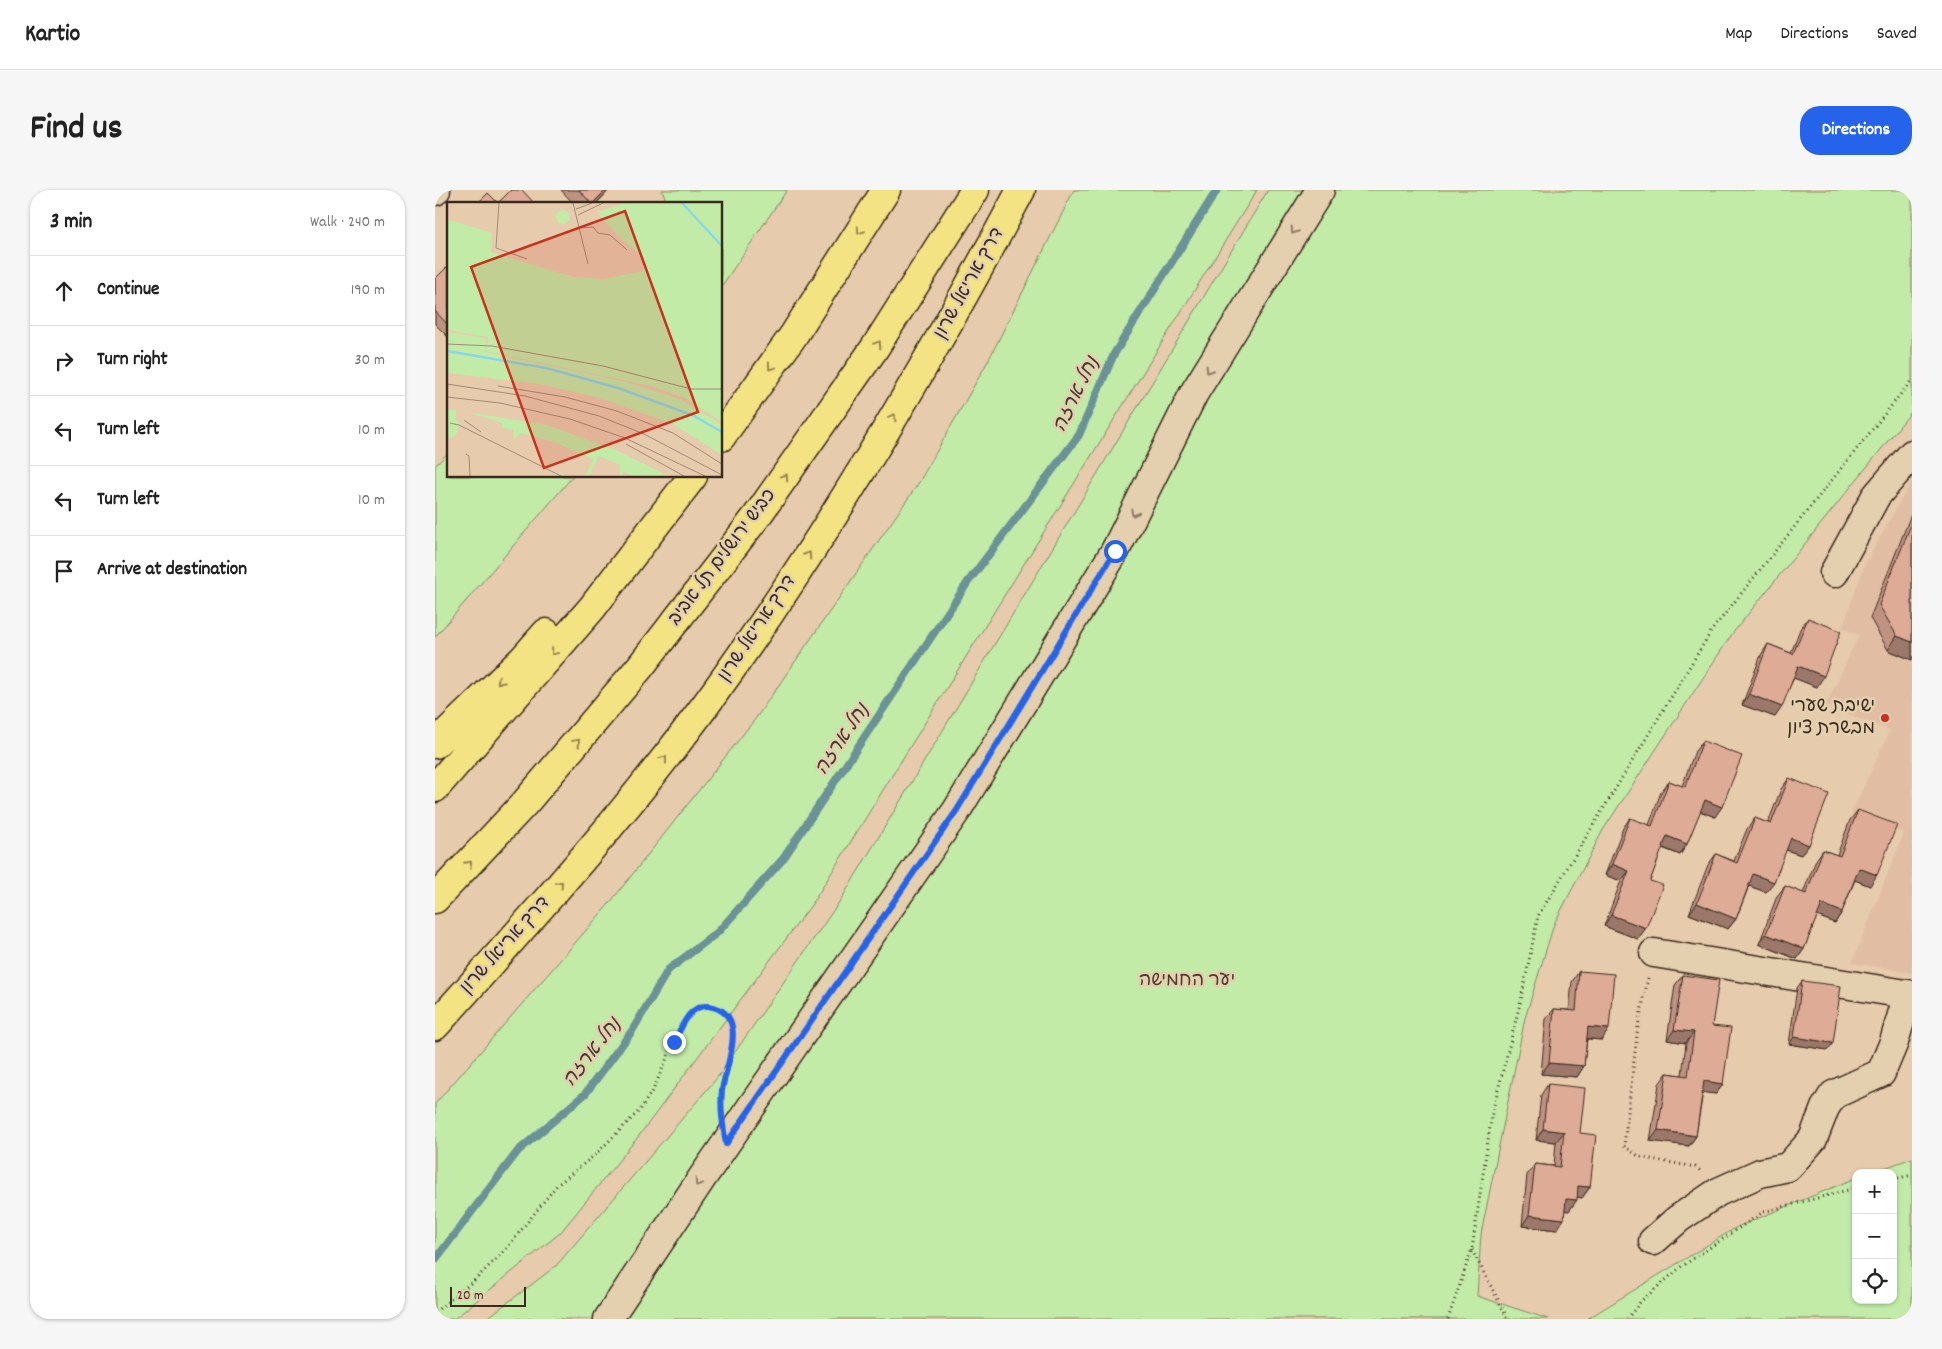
<!DOCTYPE html>
<html lang="en">
<head>
<meta charset="utf-8">
<style>
  :root { --surface:#fff; --page:#f6f6f6; --text:#222; --muted:#767676; --line:#e0e0e0; --accent:#2563eb }
  body { margin:0; font-family:Dekko,"Playpen Sans Hebrew",sans-serif; background:var(--page); color:var(--text) }
  .controls { position:absolute; right:15px; bottom:15px; display:grid; overflow:hidden; border-radius:10px; box-shadow:0 1px 4px #0004 }
  .controls button { width:45px; height:45px; display:grid; place-items:center; padding:0; border:0; border-bottom:1px solid var(--line); background:var(--surface); color:var(--text); font:25px sans-serif }
  .scale { position:absolute; left:15px; bottom:12px; width:76px; box-sizing:border-box; padding-left:5px; border:2px solid #3b2a1e; border-top:0; font-size:14px; line-height:18px; white-space:nowrap; color:#3b2a1e; -webkit-text-stroke:4px #e4cfae; paint-order:stroke }
  .stop { position:absolute; width:15px; height:15px; margin:-11px; border:4px solid #2563eb; border-radius:50%; background:#fff }
  .stop.end { background:#2563eb; border-color:#fff; box-shadow:0 1px 5px #0008 }
  .list { margin:0; padding:0; list-style:none }
  h2 { display:flex; justify-content:space-between; align-items:center; height:65px; margin:0; padding:0 20px; font-size:21px }
  h2 small { font-size:16px; font-weight:400; color:var(--muted) }
  .list li { display:grid; grid-template-columns:32px 1fr auto; gap:15px; align-items:center; box-sizing:border-box; height:70px; padding:0 20px; border-top:1px solid var(--line) }
  .list b { display:block; font-size:19px; white-space:nowrap }
  .list em { font-size:16px; font-style:normal; color:var(--muted) }
  .icon { flex:none; width:28px; height:28px; fill:none; stroke:currentColor; stroke-width:2; stroke-linecap:round; stroke-linejoin:round }
  .map { position:relative; flex:none; width:1477px; height:1129px; overflow:hidden; border-radius:20px }
  header { display:flex; align-items:center; gap:30px; box-sizing:border-box; height:70px; padding:0 25px; background:var(--surface); border-bottom:1px solid var(--line) }
  header strong { font-size:24px }
  nav { display:flex; gap:28px; margin-inline-start:auto; font-size:18px }
  .intro { display:flex; align-items:center; justify-content:space-between; box-sizing:border-box; height:120px; padding:0 30px }
  h1 { margin:0; font-size:35px }
  .button { padding:12px 22px; border-radius:20px; background:var(--accent); color:#fff; font-size:18px; font-weight:700 }
  main { display:flex; gap:30px; padding:0 30px }
  aside { flex:1; background:var(--surface); border-radius:20px; box-shadow:0 1px 4px #0004 }
  .map>svg:first-child { display:block }
  .built { fill:#e1bea3 }
  .green { fill:#c1eba7; stroke:#7e8a62 }
  .lines { fill:none; stroke-linecap:round; stroke-linejoin:round }
  .stream { stroke:#6a9297; stroke-width:8 }
  .minor-casing { stroke:#3b2a1e; stroke-width:31 }
  .tertiary-casing { stroke:#3b2a1e; stroke-width:31 }
  .trunk-casing { stroke:#3b2a1e; stroke-width:31 }
  .path { stroke:#3b2a1e; stroke-width:3; stroke-dasharray:1 4; stroke-linecap:butt }
  .minor { stroke:#e4cfae; stroke-width:28 }
  .tertiary { stroke:#e4cfae; stroke-width:28 }
  .trunk { stroke:#f4e382; stroke-width:28 }
  .wall { fill:#bf9382; stroke:#3b2a1e }
  .shaded-wall { fill:#9b786a; stroke:#3b2a1e }
  .building { fill:#deab97; stroke:#3b2a1e }
  .oneway { stroke:#988650 }
  .oneway2 { stroke:#907c66 }
  .route { stroke:#2563eb; stroke-width:6 }
  .poi-dot { fill:#c8321e; stroke:#e4cfae; stroke-width:2 }
  .labels { text-anchor:middle; dominant-baseline:central; stroke-width:5; stroke-linejoin:round; paint-order:stroke }
  .street-label { font-size:19px; fill:#3b2a1e; stroke:#e4cfae }
  .poi-label { font-size:19px; fill:#3b2a1e; stroke:#e4cfae; text-anchor:end }
  .park-label { font-size:19px; fill:#483d2c; stroke:#e4cfae }
  .water-label { font-size:20px; font-style:italic; fill:#433b32; stroke:#e4cfae }
  .inset-river { fill:none; stroke:#89d7e7; stroke-width:2.5 }
  .inset-road { fill:none; stroke:#a28b74; stroke-width:1 }
  .view { fill:#c8321e; fill-opacity:0.15; stroke:#c8321e; stroke-width:2.5 }
  .inset-edge { fill:none; stroke:#3b2a1e; stroke-width:2.5 }
</style>
</head>
<body>
<header>
<strong>Kartio</strong>
<nav><a>Map</a><a>Directions</a><a>Saved</a></nav>
</header>
<div class="intro"><h1>Find us</h1><a class="button">Directions</a></div>
<main>
<aside>
<h2>3 min<small>Walk · 240 m</small></h2>
<ul class="list">
<li><svg class="icon" aria-label="ahead" viewBox="0 0 24 24"><path d="M12 20V5M6 11l6-6 6 6"/></svg><div><b>Continue</b></div><em>190 m</em></li>
<li><svg class="icon" aria-label="right" viewBox="0 0 24 24"><path d="M7 20v-9h11M14 6l5 5-5 5"/></svg><div><b>Turn right</b></div><em>30 m</em></li>
<li><svg class="icon" aria-label="left" viewBox="0 0 24 24"><path d="M17 20v-9H6M10 6l-5 5 5 5"/></svg><div><b>Turn left</b></div><em>10 m</em></li>
<li><svg class="icon" aria-label="left" viewBox="0 0 24 24"><path d="M17 20v-9H6M10 6l-5 5 5 5"/></svg><div><b>Turn left</b></div><em>10 m</em></li>
<li><svg class="icon" aria-label="arrive" viewBox="0 0 24 24"><path d="M6 21V4h12l-3 4 3 4H6"/></svg><div><b>Arrive at destination</b></div></li>
</ul>
</aside>
<div class="map">
<svg width="1477" height="1129" viewBox="0 0 1477 1129">
  <rect width="100%" height="100%" fill="#e7cbad"/>
  <filter id="ink" filterUnits="userSpaceOnUse"><feTurbulence type="fractalNoise" baseFrequency=".02" numOctaves="2"/><feDisplacementMap in="SourceGraphic" scale="10" xChannelSelector="R" yChannelSelector="G"/><feConvolveMatrix kernelMatrix="1 2 1 2 8 2 1 2 1" color-interpolation-filters="sRGB"/></filter>
  <g filter="url(#ink)">
    <path class="built" d="M1477,290V783L1417,773L1469,643L1416,624L1455,540L1390,516L1424,445L1407,438L1430,374Z"/>
    <path class="green" d="M227,0H352L286,97V14H226L230,7Z
      M639,0H822L377,714L203,947L125,1043L19,1129H0V914L174,714L321,528L483,294L552,173Z
      M833,0H1477V221L1297,444L1168,640L1119,734L1090,828L1046,1044L1042,1106L1113,1129H51L121,1076L282,888L407,708Z
      M14,262V286H138L0,447V276Z
      M1477,968V1129H1152L1302,1037L1421,988V1110H1458V983H1436Z"/>
    <g class="lines">
      <path class="stream" d="M0,1070L83,961L150,904L197,841L233,780L283,742L348,669L533,392L644,245L679,164L782,0"/>
      <defs>
        <path id="minor" d="M0,1L1,0
          M1399,383L1441,306L1477,264
          M1219,763L1477,805
          M1218,1051L1243,1029L1283,1002L1325,983L1353,977L1378,949L1390,918L1398,905L1446,883L1459,852L1473,804"/>
        <path id="tertiary" d="M173,1129L267,988L522,620L680,361L759,203L885,0"/>
        <path id="trunk" d="M286,247L358,146L451,0
          M0,554L88,469L111,443
          M0,598L157,418L258,286
          M0,709L90,613L205,477L322,326L439,159L540,0
          M0,836C94,731 189,626 272,513C390,351 492,177 586,0"/>
      </defs>
      <use href="#minor" class="minor-casing"/>
      <use href="#tertiary" class="tertiary-casing"/>
      <use href="#trunk" class="trunk-casing"/>
      <path class="path" d="M1213,788L1203,836L1189,956L1205,967L1260,977L1267,982
        M1458,989L1477,985
        M1037,1060L1073,1129
        M0,1122L41,1089L72,1058L122,995L160,965L205,920L219,898L239,852L255,823L269,816C321,822 287,879 287,911
        M1013,1129L1037,1059L1057,923L1086,810L1103,726L1277,440L1477,190
        M1192,1129L1206,1111L1246,1077L1328,1022L1421,998"/>
      <use href="#minor" class="minor"/>
      <use href="#tertiary" class="tertiary"/>
      <use href="#trunk" class="trunk"/>
    </g>
    <path class="wall" d="M126,0H174L161,14H139Z
      M14,78V148L0,134V89Z
      M1477,322V470L1453,460L1435,428Z
      M1373,428L1382,497L1359,488L1340,527L1307,515L1326,465L1333,454L1356,463L1365,439Z
      M1268,551L1280,627L1265,621L1252,654L1245,665L1227,658L1215,691L1203,749L1169,736L1186,691L1170,685L1188,638L1195,628L1214,635L1226,602L1234,591L1247,596L1260,561Z
      M1354,588L1374,655L1366,665L1351,660L1331,702L1314,696L1301,729L1293,739L1254,724L1273,675L1281,664L1299,671L1312,639L1320,628L1333,633L1346,599Z
      M1423,620L1435,696L1420,690L1407,722L1400,733L1382,726L1369,759L1362,769L1324,754L1342,706L1350,696L1368,703L1381,670L1388,660L1402,665L1415,630Z
      M1144,781L1167,850L1152,849L1149,876L1142,887L1106,884L1111,829L1119,819L1134,820L1137,792Z
      M1248,785L1277,836L1288,894L1281,904L1268,902L1261,946L1254,956L1215,951L1224,894L1232,883L1247,885L1251,853L1232,850L1240,795Z
      M1367,791L1393,860L1354,854L1362,798Z
      M1113,894L1145,943L1155,997L1147,1008L1142,1007L1134,1021L1130,1020L1122,1040L1087,1036L1092,985L1100,974L1119,976L1121,952L1101,950L1106,905Z"/>
    <path class="shaded-wall" d="M171,0H174L161,14H157Z
      M1462,446L1477,452V470L1453,460Z
      M1363,476L1389,486L1382,497L1356,487Z
      M1314,504L1347,517L1340,527L1307,515Z
      M1270,610L1287,617L1280,627L1262,620Z
      M1232,646L1252,654L1245,665L1224,656Z
      M1356,648L1374,655L1366,665L1349,659Z
      M1177,674L1194,681L1186,691L1170,685Z
      M1424,678L1442,685L1435,696L1417,689Z
      M1318,684L1339,692L1331,702L1311,695Z
      M1262,713L1301,729L1293,739L1254,724Z
      M1387,714L1407,722L1400,733L1379,725Z
      M1176,725L1211,738L1203,749L1169,736Z
      M1331,744L1369,759L1362,769L1324,754Z
      M1153,837L1174,839L1167,850L1146,848Z
      M1239,840L1259,842L1251,853L1232,850Z
      M1359,847L1398,853L1393,860L1354,854Z
      M1114,873L1149,876L1142,887L1106,884Z
      M1269,891L1288,894L1281,904L1262,902Z
      M1108,939L1129,942L1121,952L1101,950Z
      M1223,940L1261,946L1254,956L1215,951Z
      M1143,996L1155,997L1147,1008L1136,1006Z
      M1131,1009L1142,1010L1134,1021L1124,1020Z
      M1094,1025L1129,1029L1122,1040L1087,1036Z"/>
    <path class="building" d="M76,0H87L100,14H42L53,3L63,13Z
      M144,0H171L157,14Z
      M12,77L14,78V136L0,121V89Z
      M1477,332V452L1462,446L1444,415Z
      M1373,428L1406,441L1389,486L1363,476L1347,517L1314,504L1333,454L1358,464Z
      M1268,551L1307,566L1287,617L1270,610L1252,654L1232,646L1215,691L1228,695L1211,738L1176,725L1194,681L1177,674L1195,628L1217,636L1234,591L1250,597Z
      M1354,588L1394,604L1374,655L1356,648L1339,692L1318,684L1301,729L1262,713L1281,664L1302,673L1320,628L1336,634Z
      M1423,620L1462,635L1442,685L1424,678L1407,722L1387,714L1369,759L1331,744L1350,696L1371,704L1388,660L1405,666Z
      M1144,781L1179,784L1174,839L1153,837L1149,876L1114,873L1119,819L1141,821Z
      M1248,785L1284,790L1277,836L1296,838L1288,894L1269,891L1261,946L1223,940L1232,883L1253,886L1259,842L1239,840Z
      M1367,791L1406,796L1398,853L1359,847Z
      M1113,894L1150,898L1145,943L1161,945L1155,997L1143,996L1142,1010L1131,1009L1129,1029L1094,1025L1100,974L1125,977L1129,942L1108,939Z"/>
    <defs><path id="oneway-chevron" d="M-2-3.5L2.5 0L-2 3.5" fill="none" stroke-width="1.6" stroke-linecap="round" stroke-linejoin="round" transform="scale(1.25)"/></defs>
    <g class="oneway">
      <use href="#oneway-chevron" transform="translate(425 41) rotate(123)"/>
      <use href="#oneway-chevron" transform="translate(443 154) rotate(-57)"/>
      <use href="#oneway-chevron" transform="translate(336 177) rotate(125)"/>
      <use href="#oneway-chevron" transform="translate(458 227) rotate(-59)"/>
      <use href="#oneway-chevron" transform="translate(350 287) rotate(-55)"/>
      <use href="#oneway-chevron" transform="translate(373 365) rotate(-57)"/>
      <use href="#oneway-chevron" transform="translate(119 462) rotate(130)"/>
      <use href="#oneway-chevron" transform="translate(65 491) rotate(136)"/>
      <use href="#oneway-chevron" transform="translate(142 552) rotate(-50)"/>
      <use href="#oneway-chevron" transform="translate(229 569) rotate(-52)"/>
      <use href="#oneway-chevron" transform="translate(34 674) rotate(-47)"/>
      <use href="#oneway-chevron" transform="translate(125 694) rotate(-49)"/>
    </g>
    <g class="oneway2">
      <use href="#oneway-chevron" transform="translate(859 41) rotate(122)"/>
      <use href="#oneway-chevron" transform="translate(774 180) rotate(122)"/>
      <use href="#oneway-chevron" transform="translate(699 323) rotate(117)"/>
      <use href="#oneway-chevron" transform="translate(263 993) rotate(124)"/>
    </g>
  </g>
  <g class="lines" filter="url(#ink)">
    <path class="route" d="M239,852C246,839 254,814 273,816C316,822 291,874 287,900C285,918 288,936 291,954L522,620L680,361"/>
  </g>
  <circle class="poi-dot" cx="1450" cy="528" r="5"/>
  <g class="labels">
    <g class="street-label">
      <text transform="translate(535 94) rotate(-61)">דרך אריאל שרון</text>
      <text transform="translate(288 368) rotate(-53)">כביש ירושלים תל אביב</text>
      <text transform="translate(323 439) rotate(-56)">דרך אריאל שרון</text>
      <text transform="translate(71 756) rotate(-48)">דרך אריאל שרון</text>
    </g>
    <g class="poi-label">
      <text x="1440" y="517">ישיבת שערי<tspan x="1440" dy="22">מבשרת ציון</tspan></text>
    </g>
    <g class="park-label">
      <text x="752" y="791">יער החמישה</text>
    </g>
    <g class="water-label">
      <text transform="translate(642 205) rotate(-64)">נחל ארזה</text>
      <text transform="translate(408 550) rotate(-56)">נחל ארזה</text>
      <text transform="translate(158 863) rotate(-52)">נחל ארזה</text>
    </g>
  </g>
  <g transform="translate(12 12)">
    <rect width="275" height="275" fill="#e7cbad"/>
    <path d="M179,1H275V220L238,196L204,184L39,149L41,135L0,128V17L45,31L44,50L126,75L156,77L196,69V55L174,37L150,10ZM109 15a7 7 0 1 1 14 0a7 7 0 1 1-14 0ZM0,130L39,136L38,150L176,179L233,197L275,223V253L226,222L153,196L93,182L0,171ZM0,208H9V218L13,221L9,233L5,236H0ZM20,210L100,223L171,249L222,274H188L177,270L172,274L173,263L152,254L142,274H138L146,258L143,256L107,240L73,231L67,238L66,228L55,226V221L47,218Z" fill="#c1eba7"/>
    <path class="inset-river" d="M235,1L275,44M0,149L99,166L171,186L245,213L275,230"/>
    <path class="inset-road" d="M52,1L49,46L80,57M126,1L141,62M129,7L145,1M131,13L156,1M134,26L146,25L151,31L163,33L180,48M0,142L45,144L156,164L244,187H275M0,182L78,194L152,214L197,232L275,273M51,184L118,195L170,209L226,231L275,262M0,195L53,201L123,217L178,236L258,274M17,218L34,230M3,221L12,223L114,274M179,242L237,274M19,252L22,254L23,274"/>
    <path class="view" d="M178,9L251,210L97,266L24,65Z"/>
    <rect width="275" height="275" class="inset-edge"/>
  </g>
</svg>
<div class="controls">
<button>+</button>
<button>−</button>
<button><svg class="icon" aria-label="locate" viewBox="0 0 24 24"><circle cx="12" cy="12" r="6"/><path d="M12 2v4M12 18v4M2 12h4M18 12h4"/></svg></button>
</div>
<div class="scale">20 m</div>
<div class="stop" style="left:680px;top:361px"></div>
<div class="stop end" style="left:239px;top:852px"></div>
</div>
</main>
</body>
</html>
